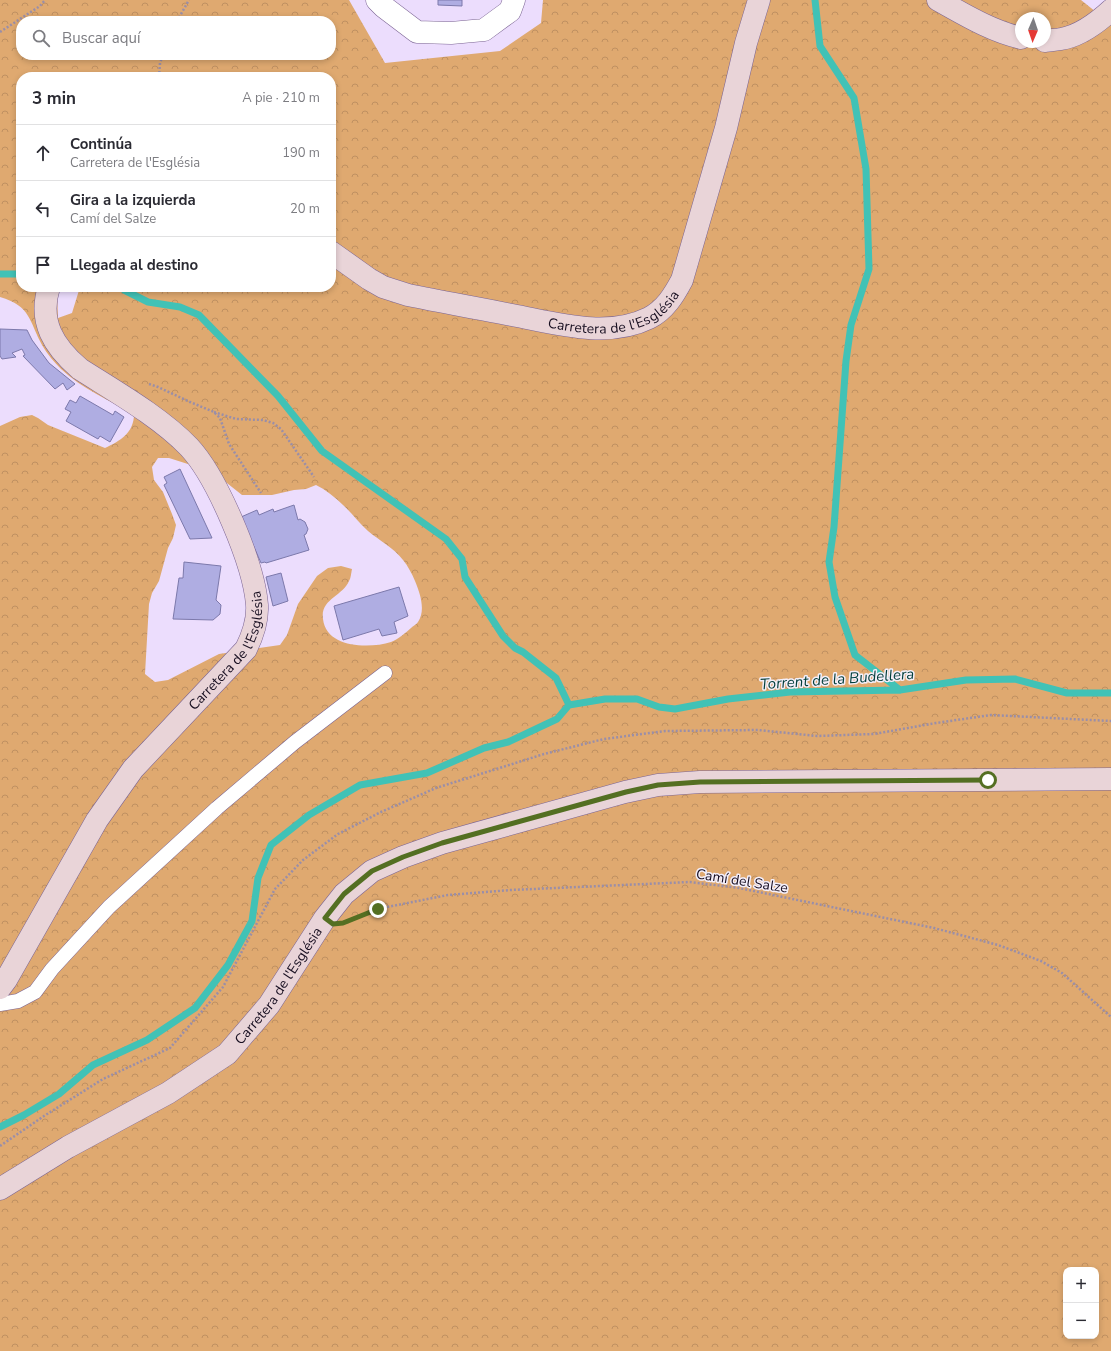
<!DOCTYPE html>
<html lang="es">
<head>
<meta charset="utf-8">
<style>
  :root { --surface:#fff; --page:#f2f2f3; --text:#2b2b33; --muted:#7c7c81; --line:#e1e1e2 }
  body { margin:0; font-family:"Nunito Sans",sans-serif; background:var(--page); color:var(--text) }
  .controls { position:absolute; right:12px; bottom:12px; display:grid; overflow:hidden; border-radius:8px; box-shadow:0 2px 6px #0003 }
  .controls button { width:36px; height:36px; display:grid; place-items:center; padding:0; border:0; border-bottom:1px solid var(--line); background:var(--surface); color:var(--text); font:20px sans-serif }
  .compass { position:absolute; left:1015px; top:12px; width:36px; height:36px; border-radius:50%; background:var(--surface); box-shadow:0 2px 6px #0003; rotate:182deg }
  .stop { position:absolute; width:12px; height:12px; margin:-9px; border:3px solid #546f22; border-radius:50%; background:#fff }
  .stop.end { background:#546f22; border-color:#fff; box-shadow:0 1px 4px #0008 }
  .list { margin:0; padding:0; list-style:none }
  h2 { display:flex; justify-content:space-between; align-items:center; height:52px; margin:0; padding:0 16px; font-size:17px }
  h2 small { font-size:13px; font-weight:400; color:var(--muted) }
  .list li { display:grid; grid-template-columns:26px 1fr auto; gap:12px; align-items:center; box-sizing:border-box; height:56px; padding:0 16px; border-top:1px solid var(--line) }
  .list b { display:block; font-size:15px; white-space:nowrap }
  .list p { margin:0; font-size:13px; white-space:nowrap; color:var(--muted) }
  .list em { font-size:13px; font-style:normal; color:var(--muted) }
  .icon { flex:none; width:22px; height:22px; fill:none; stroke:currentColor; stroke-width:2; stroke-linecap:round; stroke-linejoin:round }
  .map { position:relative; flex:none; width:1111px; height:1351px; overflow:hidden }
  .search { position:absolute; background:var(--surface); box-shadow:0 2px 6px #0003; left:16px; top:16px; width:320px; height:44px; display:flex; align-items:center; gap:10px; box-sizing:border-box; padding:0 14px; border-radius:16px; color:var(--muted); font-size:15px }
  .panel { position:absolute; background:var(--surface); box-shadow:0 2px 6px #0003; left:16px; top:72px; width:320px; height:220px; border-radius:16px }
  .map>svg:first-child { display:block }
  .forest { fill:url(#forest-crowns); fill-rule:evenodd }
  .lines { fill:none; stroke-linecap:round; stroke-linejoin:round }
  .stream { stroke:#41c2b6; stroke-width:7 }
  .building { fill:#afade2; stroke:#7c79ab }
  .lane-casing { stroke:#7b6493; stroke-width:15 }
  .street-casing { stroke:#7b6493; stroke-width:23 }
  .secondary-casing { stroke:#7b6493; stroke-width:23 }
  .path { stroke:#9a8ea8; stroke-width:2.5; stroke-dasharray:2 2; stroke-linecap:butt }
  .lane { stroke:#fff; stroke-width:14 }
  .street { stroke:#fff; stroke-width:22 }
  .secondary { stroke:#e9d4d8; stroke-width:22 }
  .route { stroke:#546f22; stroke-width:5 }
  .labels { text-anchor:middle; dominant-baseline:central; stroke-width:3; stroke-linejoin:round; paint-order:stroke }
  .street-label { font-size:14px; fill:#170e20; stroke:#f4effa }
  .water-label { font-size:15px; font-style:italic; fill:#023e3a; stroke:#f4effa }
</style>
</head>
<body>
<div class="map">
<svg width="1111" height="1351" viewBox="0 0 1111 1351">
  <defs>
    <pattern id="forest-crowns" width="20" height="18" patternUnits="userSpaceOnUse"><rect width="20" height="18" fill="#dfa970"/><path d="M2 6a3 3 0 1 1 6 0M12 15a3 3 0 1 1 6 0" fill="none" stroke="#bf9061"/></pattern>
  </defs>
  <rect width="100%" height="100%" fill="#ecddfd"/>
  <path class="forest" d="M0,0H349L385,63L500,51L541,23L543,0H1081L1111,24V1351H0V426L20,417L32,415L38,418L48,425L105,448C120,441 134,433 134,414C109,400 82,389 61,369C54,362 47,354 42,345C29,321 31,306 0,297ZM1021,18H1045V42H1021ZM21,21H331V55H21ZM21,77H331V287H80L72,313L58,318L57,294L59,287H21ZM158,458H169L213,472L242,495H272L294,490L306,489L316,485C326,490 335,497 343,505C352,513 359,523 368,531C380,541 394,548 403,560C408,566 412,574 415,581C420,593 426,610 418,622C417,624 413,626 411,628C405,633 399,639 391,642C369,649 326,648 323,619C320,599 343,596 349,581C351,578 351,573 352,569L341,566L328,568L317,576L298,604L287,635L280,645L219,654L168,680L155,682L145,674L149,604L152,593L159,581L168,548L173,538L176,525L172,514L163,492L154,480L152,467ZM1066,1270H1096V1336H1066Z"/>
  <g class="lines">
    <path class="stream" d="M815,0L820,46L854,98L866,169L869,269L851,325L846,361L834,527L829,562L835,597L855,655L900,690
      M0,274H21
      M124,290L148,302L180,307L199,315L278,396L322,451L446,539L462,559L465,577L503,636L515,648L523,652L556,678L569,705
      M0,1127L24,1115L59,1094L93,1065L147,1040L195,1008L228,965L252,921L258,878L271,845L309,815L360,785L427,773L484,748L508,742L557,719L569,705L605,699H637L659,707L675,709L728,699L790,692L900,690L966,680L1015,679L1067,693H1111"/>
  </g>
  <path class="building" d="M438,0H462V6L438,5Z
    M0,329L27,330L32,340L49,363L75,384L67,390L63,383L55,389L23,356L25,355L22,349L12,353L16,357L2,359L0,356Z
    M80,396L113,415L115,411L124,417L110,442L100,436L98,439L66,421L71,412L65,409L70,400L76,403Z
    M180,469L212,538L190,539L164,485L167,483L164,477Z
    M294,505L298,520L300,519L305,522L308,529L306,534L304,535L309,550L266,563L265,562L261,563L241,517L257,510L259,515L273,509L274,512Z
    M184,562L221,566L216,600L221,605L220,614L213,620L173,619L179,578H183Z
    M281,573L288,601L273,606L266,577Z
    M399,587L408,616L394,622L397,633L382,636L379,629L343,640L334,606Z"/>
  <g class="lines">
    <defs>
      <path id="lane" d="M0,1004L18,1001L35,992L52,969L109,907L217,808L295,742L385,673"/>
      <path id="street" d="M377,0L384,7L417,32L451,33L484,30L510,11L514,0"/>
      <g id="secondary">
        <path d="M938,0C965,15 991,31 1021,38"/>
        <path d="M1045,41C1050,40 1056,40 1061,39C1079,36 1098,22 1111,10"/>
        <path id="s1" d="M331,252L369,279L383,287L408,295C442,302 477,308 512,315C555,323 607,339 649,318C665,310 674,295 682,280L726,128L746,43L759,0"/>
        <path id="s2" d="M0,988L6,980L97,820L133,769L246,649C253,635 258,621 257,605C254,564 217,477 189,447C160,417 116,392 80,369C54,347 38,322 49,287"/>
        <path id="s3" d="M0,1189L68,1147L168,1093L227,1054L269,1005L325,918L344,894L372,871L403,857L442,843L625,792L658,785L700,782L1111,779"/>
      </g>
    </defs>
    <use href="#lane" class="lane-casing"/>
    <use href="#street" class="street-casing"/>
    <use href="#secondary" class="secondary-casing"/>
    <path class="path" d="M177,21L189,0
      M0,32L40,6L45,0
      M159,77L160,63L163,55
      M149,384L158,387L190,402L214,412L220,418L229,444L261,493
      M214,412L236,419L263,420L273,423L281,429L314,477
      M357,917L377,909L448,895L511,890L690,882L739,888L934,928L998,945L1041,961L1062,973L1111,1017
      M0,1146L44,1116L103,1079L170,1048L223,987L275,889L303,860L338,834L381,812L436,788L544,754L604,739L665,731L758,730L817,736L874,734L936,723L991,715L1111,721"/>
    <use href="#lane" class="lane"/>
    <use href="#street" class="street"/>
    <use href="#secondary" class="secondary"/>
  </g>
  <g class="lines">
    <path class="route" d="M378,909L343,923L333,924L325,918L344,894L372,871L403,857L442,843L626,792L658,785L700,782L988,780"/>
  </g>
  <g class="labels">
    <g class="street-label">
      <text stroke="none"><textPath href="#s1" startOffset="302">Carretera de l'Església</textPath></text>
      <text stroke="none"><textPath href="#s2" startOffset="411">Carretera de l'Església</textPath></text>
      <text transform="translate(742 881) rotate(9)">Camí del Salze</text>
      <text stroke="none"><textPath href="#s3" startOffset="350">Carretera de l'Església</textPath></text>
    </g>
    <g class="water-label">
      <text transform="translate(837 679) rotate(-4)">Torrent de la Budellera</text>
    </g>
  </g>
</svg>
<div class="controls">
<button>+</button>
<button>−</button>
</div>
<svg class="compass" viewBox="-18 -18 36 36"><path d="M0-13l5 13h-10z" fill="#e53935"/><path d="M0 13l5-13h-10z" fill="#7c7c81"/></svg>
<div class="stop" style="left:988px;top:780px"></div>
<div class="stop end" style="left:378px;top:909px"></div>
<div class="search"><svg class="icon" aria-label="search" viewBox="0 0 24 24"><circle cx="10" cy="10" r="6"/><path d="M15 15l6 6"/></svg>Buscar aquí</div>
<section class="panel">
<h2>3 min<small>A pie · 210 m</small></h2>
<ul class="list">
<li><svg class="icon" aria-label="ahead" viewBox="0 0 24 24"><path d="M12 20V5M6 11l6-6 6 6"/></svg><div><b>Continúa</b><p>Carretera de l'Església</p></div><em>190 m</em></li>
<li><svg class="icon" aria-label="left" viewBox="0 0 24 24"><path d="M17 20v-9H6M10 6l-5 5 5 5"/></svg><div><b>Gira a la izquierda</b><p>Camí del Salze</p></div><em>20 m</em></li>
<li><svg class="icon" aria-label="arrive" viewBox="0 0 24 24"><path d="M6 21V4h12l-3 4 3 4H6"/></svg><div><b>Llegada al destino</b></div></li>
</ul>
</section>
</div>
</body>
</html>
